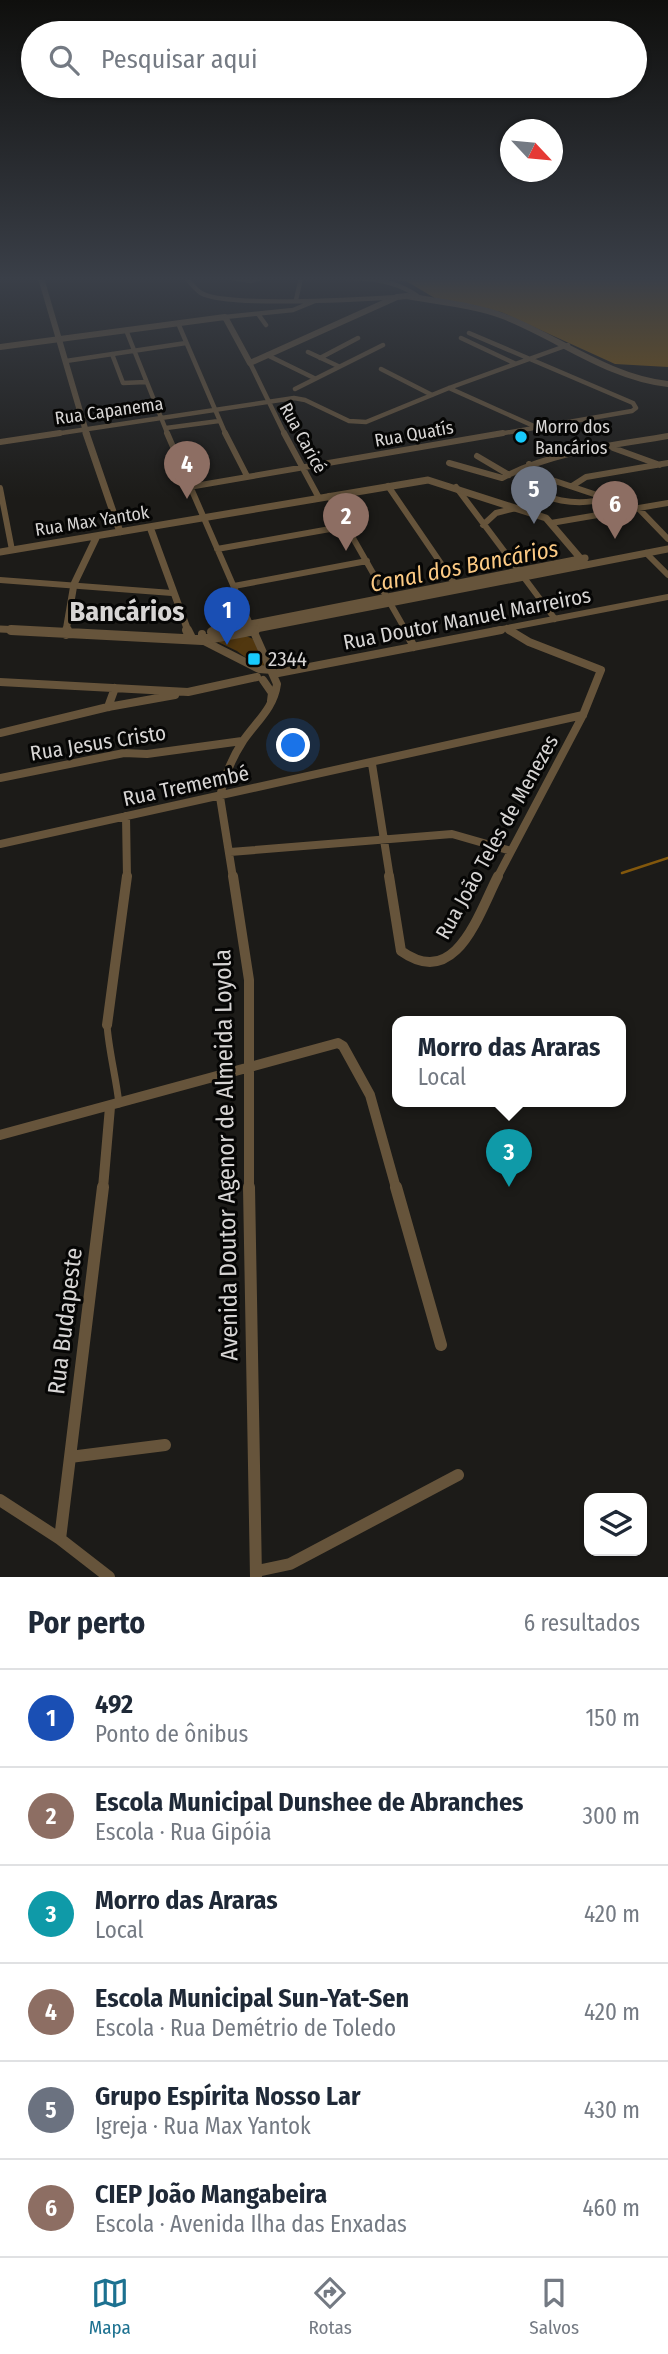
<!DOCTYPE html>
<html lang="pt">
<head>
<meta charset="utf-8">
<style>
  :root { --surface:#fff; --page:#f2f2f3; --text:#1f2937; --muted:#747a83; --line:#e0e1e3; --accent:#1c7190 }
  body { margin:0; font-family:"Fira Sans Condensed",sans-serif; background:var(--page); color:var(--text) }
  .controls { position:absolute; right:21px; bottom:21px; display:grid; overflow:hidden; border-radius:14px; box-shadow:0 2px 5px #0004 }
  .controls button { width:63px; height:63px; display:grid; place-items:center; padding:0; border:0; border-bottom:2px solid var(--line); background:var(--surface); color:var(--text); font:35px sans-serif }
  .compass { position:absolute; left:500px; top:119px; width:63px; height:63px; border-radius:50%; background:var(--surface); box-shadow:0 2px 5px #0004; rotate:116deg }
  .you { position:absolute; left:294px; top:746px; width:24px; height:24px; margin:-18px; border:5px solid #fff; border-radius:50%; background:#1a73e8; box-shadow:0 0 0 10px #1a73e833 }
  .badge { display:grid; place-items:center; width:46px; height:46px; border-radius:50%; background:var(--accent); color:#fff; font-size:23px; font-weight:700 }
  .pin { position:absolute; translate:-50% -58px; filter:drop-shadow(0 2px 4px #0008) }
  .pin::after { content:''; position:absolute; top:37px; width:24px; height:21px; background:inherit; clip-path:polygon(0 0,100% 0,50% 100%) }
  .popup { position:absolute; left:392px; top:1016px; width:234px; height:91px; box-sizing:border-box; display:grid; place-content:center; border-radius:14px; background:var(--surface); filter:drop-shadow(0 2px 5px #0005); font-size:23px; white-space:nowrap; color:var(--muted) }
  .popup b { font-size:26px; color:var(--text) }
  .popup::after { content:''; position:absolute; left:50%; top:100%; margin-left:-14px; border:14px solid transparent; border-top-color:var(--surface) }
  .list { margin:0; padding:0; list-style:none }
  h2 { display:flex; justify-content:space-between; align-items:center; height:91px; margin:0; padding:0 28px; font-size:30px }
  h2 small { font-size:23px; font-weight:400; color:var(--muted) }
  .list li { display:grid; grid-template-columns:46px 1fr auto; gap:21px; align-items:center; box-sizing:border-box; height:98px; padding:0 28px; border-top:2px solid var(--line) }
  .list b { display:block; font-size:26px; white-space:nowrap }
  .list p { margin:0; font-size:23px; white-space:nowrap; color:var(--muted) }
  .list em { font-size:23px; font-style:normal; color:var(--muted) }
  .icon { flex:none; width:38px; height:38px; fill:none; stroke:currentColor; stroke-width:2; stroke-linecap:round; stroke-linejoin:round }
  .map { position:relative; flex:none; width:668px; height:1577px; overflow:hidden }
  .search { position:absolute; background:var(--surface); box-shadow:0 2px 5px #0004; left:21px; right:21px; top:21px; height:77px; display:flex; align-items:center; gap:18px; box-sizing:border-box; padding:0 24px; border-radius:38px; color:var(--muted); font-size:26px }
  .sheet { height:679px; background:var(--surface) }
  nav { display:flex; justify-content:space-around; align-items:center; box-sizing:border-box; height:98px; border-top:2px solid var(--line); background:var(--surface); font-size:19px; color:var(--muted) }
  nav a { display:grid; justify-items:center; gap:4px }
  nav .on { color:var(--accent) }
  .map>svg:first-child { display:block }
  .green { fill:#51370f }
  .water { fill:#83580c }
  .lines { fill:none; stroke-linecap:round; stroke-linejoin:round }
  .stream { stroke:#83580c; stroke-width:2.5 }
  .pedestrian { stroke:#66543b; stroke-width:7 }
  .minor-far4 { stroke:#66543b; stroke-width:4.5 }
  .minor-far3 { stroke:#66543b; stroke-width:6 }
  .minor-far2 { stroke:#66543b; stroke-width:8 }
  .minor-far1 { stroke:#66543b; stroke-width:10 }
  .minor { stroke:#66543b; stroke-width:12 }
  .tertiary-far2 { stroke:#66543b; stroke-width:6 }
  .tertiary-far1 { stroke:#66543b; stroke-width:7 }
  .tertiary { stroke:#66543b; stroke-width:10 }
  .poi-dot { fill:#18cafc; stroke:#060605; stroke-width:2.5 }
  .labels { text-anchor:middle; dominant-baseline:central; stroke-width:6; stroke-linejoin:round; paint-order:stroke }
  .far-street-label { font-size:18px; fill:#d7d5d4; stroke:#060605 }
  .far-poi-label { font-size:18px; fill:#d7d5d4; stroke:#060605; text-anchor:start }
  .street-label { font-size:21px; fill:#d7d5d4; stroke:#060605 }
  .poi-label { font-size:21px; fill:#d7d5d4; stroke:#060605; text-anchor:start }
  .water-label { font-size:23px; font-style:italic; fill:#fcca84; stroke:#060605 }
  .near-street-label { font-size:24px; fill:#d7d5d4; stroke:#060605 }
  .district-label { font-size:28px; font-weight:bold; fill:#d7d5d4; stroke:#060605 }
</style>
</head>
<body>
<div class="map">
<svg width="668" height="1577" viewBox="0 0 668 1577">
  <rect width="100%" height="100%" fill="#1c1b18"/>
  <path class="green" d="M244,635L253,639L265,665L257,666L237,651L216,641Z"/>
  <path class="water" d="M367,278H668V367L615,364L501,312L438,300L406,281Z"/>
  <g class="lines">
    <path class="stream" d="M622,873L668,858"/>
    <path class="pedestrian" d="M107,1025C109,1052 116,1077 119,1104"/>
    <path class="minor-far4" d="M186,278C191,283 196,290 201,293C227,308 362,299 397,297
      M232,278L251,281L261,278
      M306,278C344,278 389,273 420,298
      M296,300L301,278
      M258,314L266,325
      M225,317L293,310L315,301
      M178,323L226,435
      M126,330L168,435
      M469,333L633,403L636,408L632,411L493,435
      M461,338L514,363
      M308,352L338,366
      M112,354L123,383L146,382
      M267,355L314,378
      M320,358L358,338
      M66,361L186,343
      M250,363L285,435
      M381,369L432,395
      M449,388L536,427
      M295,389L383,345
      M166,428L219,421
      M48,435L294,398L305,400L349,421L366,422L449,388L568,345"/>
    <path class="minor-far3" d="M167,433L253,631
      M225,433L247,476
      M284,433L319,498
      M0,442L60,433
      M613,448L660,465
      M477,456L509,475
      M449,463L502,478C554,451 611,446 668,436
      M529,464L531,472L537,475L639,509L668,539
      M518,485C547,499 575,508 607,498
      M388,486L455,584
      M572,486L586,477L668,463
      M189,487L503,433
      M456,487L555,619
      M0,488L12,550
      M329,496L406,631
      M551,523L668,503
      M483,525L496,513L516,508
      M217,549L347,526
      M646,553L668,575
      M0,580L172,593
      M234,586L367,561
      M507,628L511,631
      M492,631L668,597"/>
    <path class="minor-far2" d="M405,630L414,647
      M202,634V640L259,669L272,670
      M273,674L501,630
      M263,680L272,693L271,701
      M0,682L188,692L257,677
      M108,707L115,688
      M0,733L108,707L175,695
      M372,764L390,878
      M0,778L124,753L147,754L242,741
      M126,816L127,878
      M0,844L583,715
      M230,852L452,834L511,851
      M233,878L220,797C224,777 232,758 243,741C256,722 274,708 277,684L253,630
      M497,878L583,715L601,670L529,642L509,630"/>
    <path class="minor-far1" d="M233,876L249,980V1188
      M389,876L401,951C456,990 478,915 498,876
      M107,1025L127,876
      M0,1135L338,1043L343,1046L370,1095L396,1188
      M103,1188L110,1107"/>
    <path class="minor" d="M249,1187L256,1577
      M396,1187L441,1345
      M70,1457L165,1445
      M0,1500L60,1539L109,1577
      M60,1539L103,1187
      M257,1571L290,1564L458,1475"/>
    <path class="tertiary-far2" d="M41,278L87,435
      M0,347L225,317L250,363L397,297L407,296C438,302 474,305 503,316C557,337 609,378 668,384"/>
    <path class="tertiary-far1" d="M86,433L120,532
      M150,527L188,631
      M0,552L428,480L546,518L581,559
      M0,629L43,631
      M66,631L74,584L97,536
      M215,631L585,558
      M246,631L668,549"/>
    <path class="tertiary" d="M11,630L202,640L255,630
      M187,630L191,638
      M212,632L224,630
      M66,634L67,630"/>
  </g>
  <linearGradient id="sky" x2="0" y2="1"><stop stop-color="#0f0f0d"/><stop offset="0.56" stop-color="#3a3f48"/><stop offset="1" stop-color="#3a3f48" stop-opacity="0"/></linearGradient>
  <rect width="668" height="498" fill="url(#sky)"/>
  <g class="poi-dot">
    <circle cx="521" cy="437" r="7"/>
    <rect x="247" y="652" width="14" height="14" rx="3.5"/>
  </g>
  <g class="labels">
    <g class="far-street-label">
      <text transform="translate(109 411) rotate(-8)">Rua Capanema</text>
      <text transform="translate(414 434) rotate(-10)">Rua Quatís</text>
      <text transform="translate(303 438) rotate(61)">Rua Caricé</text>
      <text transform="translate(92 521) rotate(-9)">Rua Max Yantok</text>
    </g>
    <g class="far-poi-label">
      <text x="535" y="427">Morro dos<tspan x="535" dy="21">Bancários</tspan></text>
    </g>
    <g class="street-label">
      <text transform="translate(467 619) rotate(-11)">Rua Doutor Manuel Marreiros</text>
      <text transform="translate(98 743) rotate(-9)">Rua Jesus Cristo</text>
      <text transform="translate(186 786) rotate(-12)">Rua Tremembé</text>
      <text transform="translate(497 837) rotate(-61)">Rua João Teles de Menezes</text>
    </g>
    <g class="poi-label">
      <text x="268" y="659">2344</text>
    </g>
    <g class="water-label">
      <text transform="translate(464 566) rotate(-11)">Canal dos Bancários</text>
    </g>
    <g class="near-street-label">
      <text transform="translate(226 1155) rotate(-91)">Avenida Doutor Agenor de Almeida Loyola</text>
      <text transform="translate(65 1321) rotate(-83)">Rua Budapeste</text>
    </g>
    <g class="district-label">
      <text x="127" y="611">Bancários</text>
    </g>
  </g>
</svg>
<div class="controls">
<button><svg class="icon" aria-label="layers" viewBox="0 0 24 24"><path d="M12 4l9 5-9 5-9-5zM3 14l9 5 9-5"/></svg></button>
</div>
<svg class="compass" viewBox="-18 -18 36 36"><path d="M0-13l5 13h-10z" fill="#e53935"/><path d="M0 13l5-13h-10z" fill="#747a83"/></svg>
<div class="you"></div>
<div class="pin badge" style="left:227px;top:645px;background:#1a4fb4">1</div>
<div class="pin badge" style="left:346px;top:551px;background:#8d6e63">2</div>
<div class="pin badge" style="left:509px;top:1187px;background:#0f9aa8">3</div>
<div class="popup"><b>Morro das Araras</b>Local</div>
<div class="pin badge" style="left:187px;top:499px;background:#8d6e63">4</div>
<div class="pin badge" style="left:534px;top:524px;background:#6b7280">5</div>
<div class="pin badge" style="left:615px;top:539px;background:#8d6e63">6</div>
<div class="search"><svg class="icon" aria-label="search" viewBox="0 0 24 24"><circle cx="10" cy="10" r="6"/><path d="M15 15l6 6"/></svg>Pesquisar aqui</div>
</div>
<section class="sheet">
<h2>Por perto<small>6 resultados</small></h2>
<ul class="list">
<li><span class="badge" style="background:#1a4fb4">1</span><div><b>492</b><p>Ponto de ônibus</p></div><em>150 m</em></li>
<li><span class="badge" style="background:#8d6e63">2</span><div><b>Escola Municipal Dunshee de Abranches</b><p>Escola · Rua Gipóia</p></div><em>300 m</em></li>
<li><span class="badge" style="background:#0f9aa8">3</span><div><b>Morro das Araras</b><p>Local</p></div><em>420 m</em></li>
<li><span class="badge" style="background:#8d6e63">4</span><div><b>Escola Municipal Sun-Yat-Sen</b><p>Escola · Rua Demétrio de Toledo</p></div><em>420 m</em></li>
<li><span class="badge" style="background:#6b7280">5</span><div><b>Grupo Espírita Nosso Lar</b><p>Igreja · Rua Max Yantok</p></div><em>430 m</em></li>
<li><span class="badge" style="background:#8d6e63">6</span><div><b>CIEP João Mangabeira</b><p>Escola · Avenida Ilha das Enxadas</p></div><em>460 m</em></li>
</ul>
</section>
<nav>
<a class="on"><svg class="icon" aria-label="map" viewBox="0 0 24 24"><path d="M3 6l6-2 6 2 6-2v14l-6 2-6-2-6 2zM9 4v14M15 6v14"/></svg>Mapa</a>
<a><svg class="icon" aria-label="directions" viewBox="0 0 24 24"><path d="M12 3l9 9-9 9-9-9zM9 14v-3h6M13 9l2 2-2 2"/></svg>Rotas</a>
<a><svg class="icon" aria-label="saved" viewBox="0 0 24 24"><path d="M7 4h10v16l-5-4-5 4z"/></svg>Salvos</a>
</nav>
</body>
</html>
